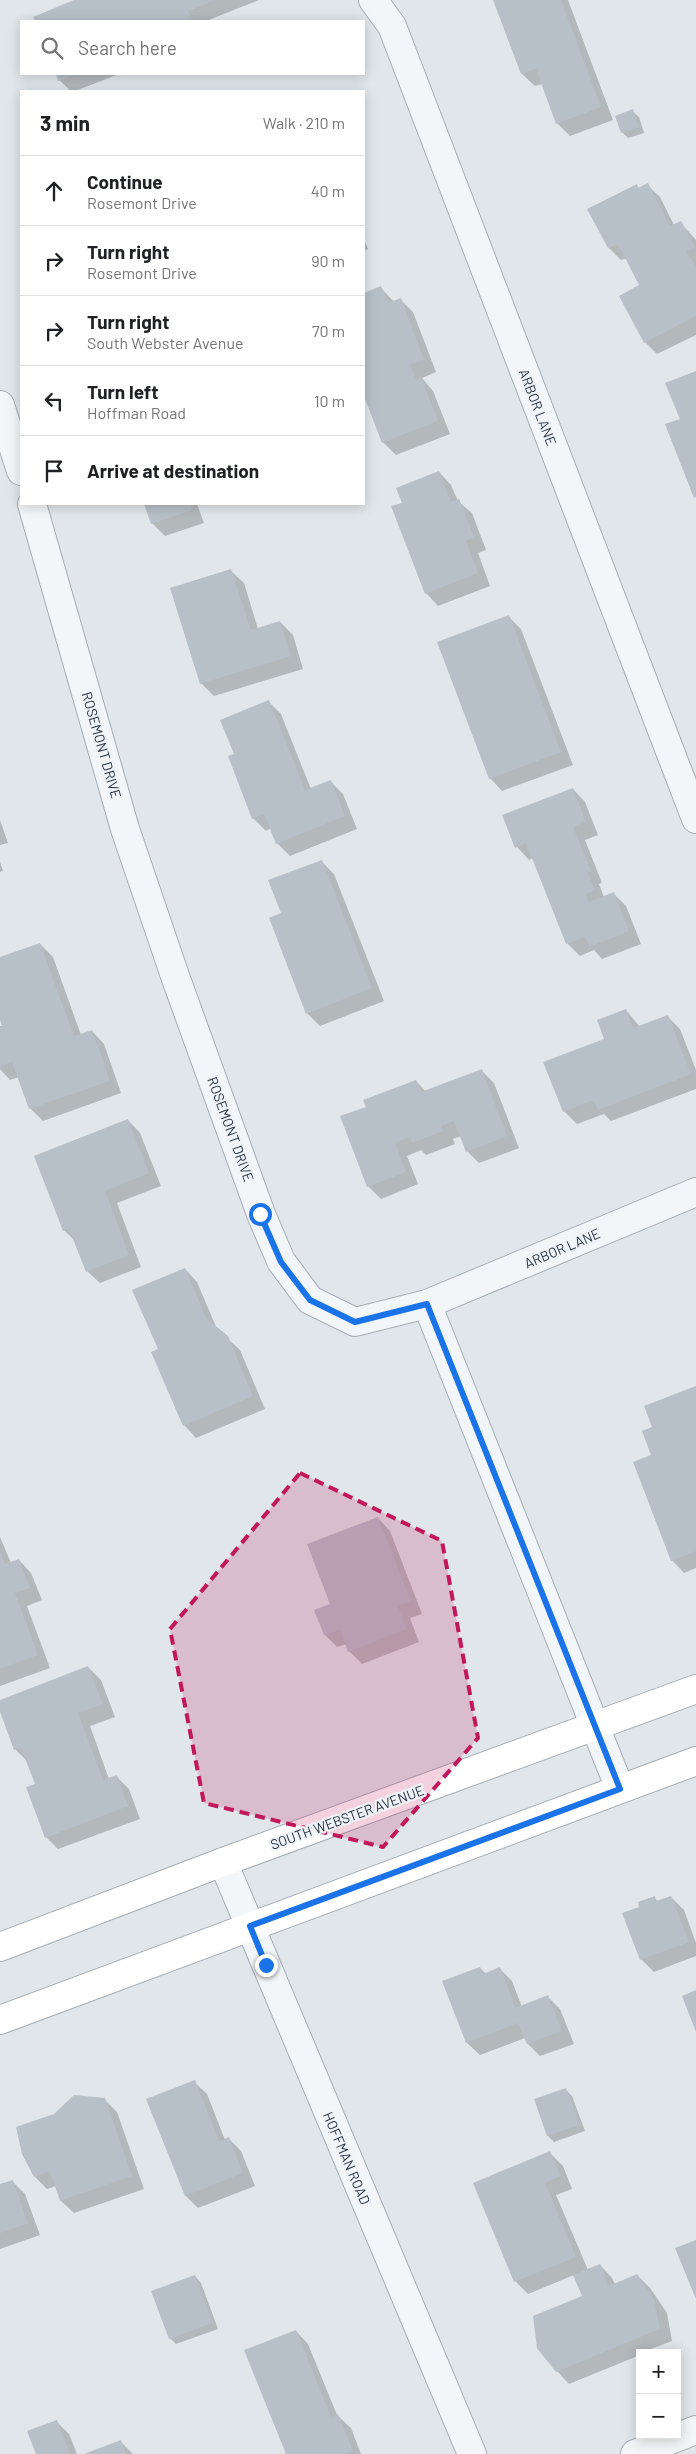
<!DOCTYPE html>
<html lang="en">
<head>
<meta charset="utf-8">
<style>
  :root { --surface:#fff; --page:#f2f2f2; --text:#202124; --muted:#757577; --line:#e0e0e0 }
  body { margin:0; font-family:Barlow,sans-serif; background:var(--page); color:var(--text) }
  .controls { position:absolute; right:15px; bottom:15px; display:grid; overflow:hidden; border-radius:0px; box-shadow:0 2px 12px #0003 }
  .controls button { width:45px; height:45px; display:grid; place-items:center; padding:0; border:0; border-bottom:1px solid var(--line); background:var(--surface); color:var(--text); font:25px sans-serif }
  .stop { position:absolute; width:15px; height:15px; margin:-11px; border:4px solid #1a73e8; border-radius:50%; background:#fff }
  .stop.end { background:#1a73e8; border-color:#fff; box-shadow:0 1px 5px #0008 }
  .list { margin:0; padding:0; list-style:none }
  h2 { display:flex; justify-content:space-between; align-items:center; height:65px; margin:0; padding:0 20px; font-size:21px }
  h2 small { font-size:16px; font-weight:400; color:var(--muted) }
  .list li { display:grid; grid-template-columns:32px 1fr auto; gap:15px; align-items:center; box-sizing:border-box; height:70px; padding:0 20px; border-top:1px solid var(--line) }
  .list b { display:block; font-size:19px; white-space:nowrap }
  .list p { margin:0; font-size:16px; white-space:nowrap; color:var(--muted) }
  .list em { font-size:16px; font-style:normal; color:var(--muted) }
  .icon { flex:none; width:28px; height:28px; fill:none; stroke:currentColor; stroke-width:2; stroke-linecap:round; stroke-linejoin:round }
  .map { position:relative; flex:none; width:696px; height:2454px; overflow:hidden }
  .search { position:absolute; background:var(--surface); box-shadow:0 2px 12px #0003; left:20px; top:20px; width:345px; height:55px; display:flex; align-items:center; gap:12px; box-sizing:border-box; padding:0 18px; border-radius:0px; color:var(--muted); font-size:19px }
  .panel { position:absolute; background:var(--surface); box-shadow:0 2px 12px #0003; left:20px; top:90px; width:345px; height:415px; border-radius:0px }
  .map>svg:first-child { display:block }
  .shadow { fill:#0003 }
  .building { fill:#b7bfc8 }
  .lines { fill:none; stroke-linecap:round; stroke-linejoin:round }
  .minor-casing { stroke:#a5adb5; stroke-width:30 }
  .tertiary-casing { stroke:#a5adb5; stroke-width:30 }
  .secondary-casing { stroke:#a5adb5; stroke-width:30 }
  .minor { stroke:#f3f6f8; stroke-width:28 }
  .tertiary { stroke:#f3f6f8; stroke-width:28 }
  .secondary { stroke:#fff; stroke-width:28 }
  .route { stroke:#1a73e8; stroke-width:6 }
  .marked { fill:#c2185b; fill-opacity:0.2; stroke:#c2185b; stroke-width:4; stroke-dasharray:10 6; stroke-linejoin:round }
  .labels { text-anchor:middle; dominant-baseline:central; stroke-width:4.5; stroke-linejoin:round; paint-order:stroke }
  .street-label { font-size:14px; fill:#273543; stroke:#f0f4f8 }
</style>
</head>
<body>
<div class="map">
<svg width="696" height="2454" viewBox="0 0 696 2454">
  <rect width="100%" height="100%" fill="#e0e6ea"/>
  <path class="shadow" d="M75,0H259L206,21H36L35,17Z
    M494,0H568L613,120L570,136L557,123L542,84L535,86L522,74Z
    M57,74H119L75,91H71L59,80Z
    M632,111L639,117L644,133L628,138L622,132Z
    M636,185L640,189L647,185L660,197L674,225L680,222L696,240V335L657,354L645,342L641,285L627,258L621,260L609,248L589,210Z
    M364,240L368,249L364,251Z
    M381,288L394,302L400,299L413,312L436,372L422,378L433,391L450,434L396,455L383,442L364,393V294Z
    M439,472L451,485L458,501L472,513L486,550L478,553L490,586L438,606L426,593L403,503Z
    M145,504H197L204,523L165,536L152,523Z
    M231,571L244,583L258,629L280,622L293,635L303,669L214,696L201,683Z
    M509,617L521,629L573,765L502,791L490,778Z
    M269,702L281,714L311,789L331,782L343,794L357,829L290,856L277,843L271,828L266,831L253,818L235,754Z
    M573,789L585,802L598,835L585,840L602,883L599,884L604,897L614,894L626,906L641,944L602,959L594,950L580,956L567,943L533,858L529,860L517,847Z
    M0,820L8,843L0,845Z
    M321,861L334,874L384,1001L320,1026L307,1013L282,913Z
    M0,862L3,871L0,872Z
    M40,944L53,957L81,1035L92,1031L104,1044L121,1093L43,1121L30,1108L19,1077L10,1080L0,1069V1028L3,1026L0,1016V958Z
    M626,1010L640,1027L667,1016L680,1029L696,1070V1089L611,1121L604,1114L577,1124L564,1111L605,1040Z
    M482,1071L494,1083L519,1148L479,1163L467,1151L461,1136L453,1139L455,1144L426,1155L421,1150L407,1156L418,1184L381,1199L368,1186V1108L416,1081L426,1092Z
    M128,1120L140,1133L161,1186L117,1203L141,1267L100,1283L87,1271L75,1241L64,1230Z
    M185,1269L197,1282L217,1329L240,1350L265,1409L196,1438L184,1425L159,1349Z
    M696,1388V1568L684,1573L672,1560L652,1456L653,1428Z
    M378,1518L390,1531L422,1614L410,1618L419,1642L362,1664L349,1651L347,1644L337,1647L325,1635L331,1605Z
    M0,1537L11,1563L19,1560L31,1573L42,1600L27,1606L50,1668L0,1686Z
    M88,1667L101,1680L115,1717L90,1726L109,1779L116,1776L129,1789L140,1819L58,1849L46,1837L36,1784L28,1762L16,1750L0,1708V1701Z
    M654,1897L658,1902L671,1897L684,1910L696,1943V1956L654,1972L641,1959V1908Z
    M480,1968L486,1974L500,1969L512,1981L522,2007L548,1997L560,2009L574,2044L540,2056L528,2044L525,2038L480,2055L467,2043L444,1982Z
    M194,2082L207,2094L225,2140L228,2138L241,2151L255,2186L198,2208L186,2196Z
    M566,2090L572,2096L585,2131L554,2142L548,2136L536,2100Z
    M104,2099L117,2112L144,2189L74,2213L61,2201L56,2186L47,2189L35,2177Z
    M550,2153L563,2166L572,2189L556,2195L588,2270L600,2265L612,2278L615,2284L637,2275L650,2288L667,2313L672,2341L640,2353V2355L569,2384L557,2371L583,2297L574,2275L528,2294L515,2281Z
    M12,2181L25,2194L40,2235L0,2249V2185Z
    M195,2276L201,2283L218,2329L176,2344L170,2338Z
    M296,2331L308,2344L337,2415L351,2428L361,2454H287Z
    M56,2421L69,2434L77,2454H38Z
    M120,2441L133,2454H87Z"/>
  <path class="building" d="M74,0H216L188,11L193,21H35L33,17Z
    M493,0H561L601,107L556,124L536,69L521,74Z
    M56,74H75L58,81Z
    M633,109L639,127L621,133L615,116Z
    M648,183L670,226L681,221L695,247L686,252L696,266V316L644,343L619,296L639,285L618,244L608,248L587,209L637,184L638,188Z
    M381,286L388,303L401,298L424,360L410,365L416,379L421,377L438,421L382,443L364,396V293Z
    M696,371V497L694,498L665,424L680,419L665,383Z
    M439,471L451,502L459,499L474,537L466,541L478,573L425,594L391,506L402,503L396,488Z
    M144,504H190L192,510L151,524Z
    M231,569L251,630L280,621L291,656L200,684L170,588Z
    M509,615L561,752L489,779L437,642Z
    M269,700L305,790L331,780L345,816L276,844L264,814L252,819L228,756L234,754L220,720Z
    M573,788L586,822L573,827L591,871L587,872L595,890L586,894L589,902L614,892L629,931L589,947L585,937L566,944L526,843L515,848L502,815Z
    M322,860L372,988L306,1014L269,918L281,913L268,880Z
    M40,943L74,1036L92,1030L110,1081L29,1109L12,1062L0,1066V1026H2L0,1020V957Z
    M626,1009L633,1028L668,1015L691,1074L598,1110L594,1100L563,1112L543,1062L604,1039L597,1020Z
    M482,1069L507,1136L466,1152L454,1121L441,1126L443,1131L412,1143L410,1137L395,1143L406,1172L367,1187L340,1116L366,1107L363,1100L416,1080L421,1092Z
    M128,1119L149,1173L105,1191L129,1255L86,1272L69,1229L63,1231L34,1156Z
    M185,1268L206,1318L228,1336L253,1396L183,1426L151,1352L158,1349L132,1290Z
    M696,1386V1551L671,1561L633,1462L651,1455L642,1431L652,1427L644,1406Z
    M378,1517L411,1601L398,1606L407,1629L348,1652L340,1630L324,1635L314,1610L330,1604L307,1544Z
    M0,1552L5,1564L19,1559L30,1588L15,1593L38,1655L0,1669Z
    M88,1666L103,1704L78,1713L103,1780L117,1775L128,1806L45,1838L26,1787L35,1784L21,1748L14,1750L0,1712V1700Z
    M655,1896L656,1901L671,1896L689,1942L640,1960L622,1913L639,1907L638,1902Z
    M480,1967L483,1974L500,1967L515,2008L548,1995L562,2031L527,2044L518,2023L466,2043L442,1981Z
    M696,1990V2032L682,1996Z
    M195,2080L219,2141L229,2137L243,2173L185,2196L146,2099Z
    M566,2088L580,2125L547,2136L534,2099Z
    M74,2095L105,2098L132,2176L60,2201L50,2171L34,2177L22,2154L16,2127L54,2114Z
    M550,2151L560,2176L545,2183L576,2257L514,2282L473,2183Z
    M13,2180L28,2223L0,2233V2184Z
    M696,2240V2299L675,2248Z
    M600,2264L609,2286L637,2274L654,2299L660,2329L556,2372L537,2348L533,2316L582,2296L573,2275Z
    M195,2275L213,2323L169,2339L151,2291Z
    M296,2330L331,2417L338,2414L353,2451L346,2454H286L244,2350Z
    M57,2420L70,2454H36L27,2431Z
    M121,2440L126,2454H84Z"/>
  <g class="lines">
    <defs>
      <path id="minor" d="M373,0L392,26L696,819
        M0,405L21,471
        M32,504L125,829L175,976L261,1214L281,1261L310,1300L355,1322L427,1304L696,1192
        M427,1304L620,1789
        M635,2454L696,2430"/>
      <path id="tertiary" d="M223,1862L472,2454"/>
      <path id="secondary" d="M0,1947L223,1862L696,1689
        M0,2020L696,1761"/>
    </defs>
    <use href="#minor" class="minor-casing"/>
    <use href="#tertiary" class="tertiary-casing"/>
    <use href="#secondary" class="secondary-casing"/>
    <use href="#minor" class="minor"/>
    <use href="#tertiary" class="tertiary"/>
    <use href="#secondary" class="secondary"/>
  </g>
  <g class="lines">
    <path class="route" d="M260,1214L281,1262L310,1300L355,1322L427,1304L620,1789L250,1926L266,1965"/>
  </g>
  <path class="marked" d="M300,1473L442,1541L478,1738L383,1847L204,1803L170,1629Z"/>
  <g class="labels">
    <g class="street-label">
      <text transform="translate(538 407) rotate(69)">ARBOR LANE</text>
      <text transform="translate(102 745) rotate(74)">ROSEMONT DRIVE</text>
      <text transform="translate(231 1129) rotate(70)">ROSEMONT DRIVE</text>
      <text transform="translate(562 1248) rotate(-23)">ARBOR LANE</text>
      <text transform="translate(347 1817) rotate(-20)">SOUTH WEBSTER AVENUE</text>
      <text transform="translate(347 2158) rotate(67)">HOFFMAN ROAD</text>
    </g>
  </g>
</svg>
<div class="controls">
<button>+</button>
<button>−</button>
</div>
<div class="stop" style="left:260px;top:1214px"></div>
<div class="stop end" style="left:266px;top:1965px"></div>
<div class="search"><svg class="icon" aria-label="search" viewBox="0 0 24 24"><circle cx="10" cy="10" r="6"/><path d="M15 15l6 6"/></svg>Search here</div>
<section class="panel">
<h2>3 min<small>Walk · 210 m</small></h2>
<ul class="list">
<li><svg class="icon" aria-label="ahead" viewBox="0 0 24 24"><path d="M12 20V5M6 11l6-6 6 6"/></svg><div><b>Continue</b><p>Rosemont Drive</p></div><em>40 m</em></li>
<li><svg class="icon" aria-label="right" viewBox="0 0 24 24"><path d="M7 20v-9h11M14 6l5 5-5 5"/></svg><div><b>Turn right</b><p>Rosemont Drive</p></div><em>90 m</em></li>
<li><svg class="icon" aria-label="right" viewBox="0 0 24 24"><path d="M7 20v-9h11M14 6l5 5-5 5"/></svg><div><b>Turn right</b><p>South Webster Avenue</p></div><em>70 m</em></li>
<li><svg class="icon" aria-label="left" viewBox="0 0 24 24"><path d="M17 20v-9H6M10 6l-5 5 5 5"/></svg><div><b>Turn left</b><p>Hoffman Road</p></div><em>10 m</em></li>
<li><svg class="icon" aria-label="arrive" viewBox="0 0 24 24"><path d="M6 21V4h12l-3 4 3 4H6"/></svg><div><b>Arrive at destination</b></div></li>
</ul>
</section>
</div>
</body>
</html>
